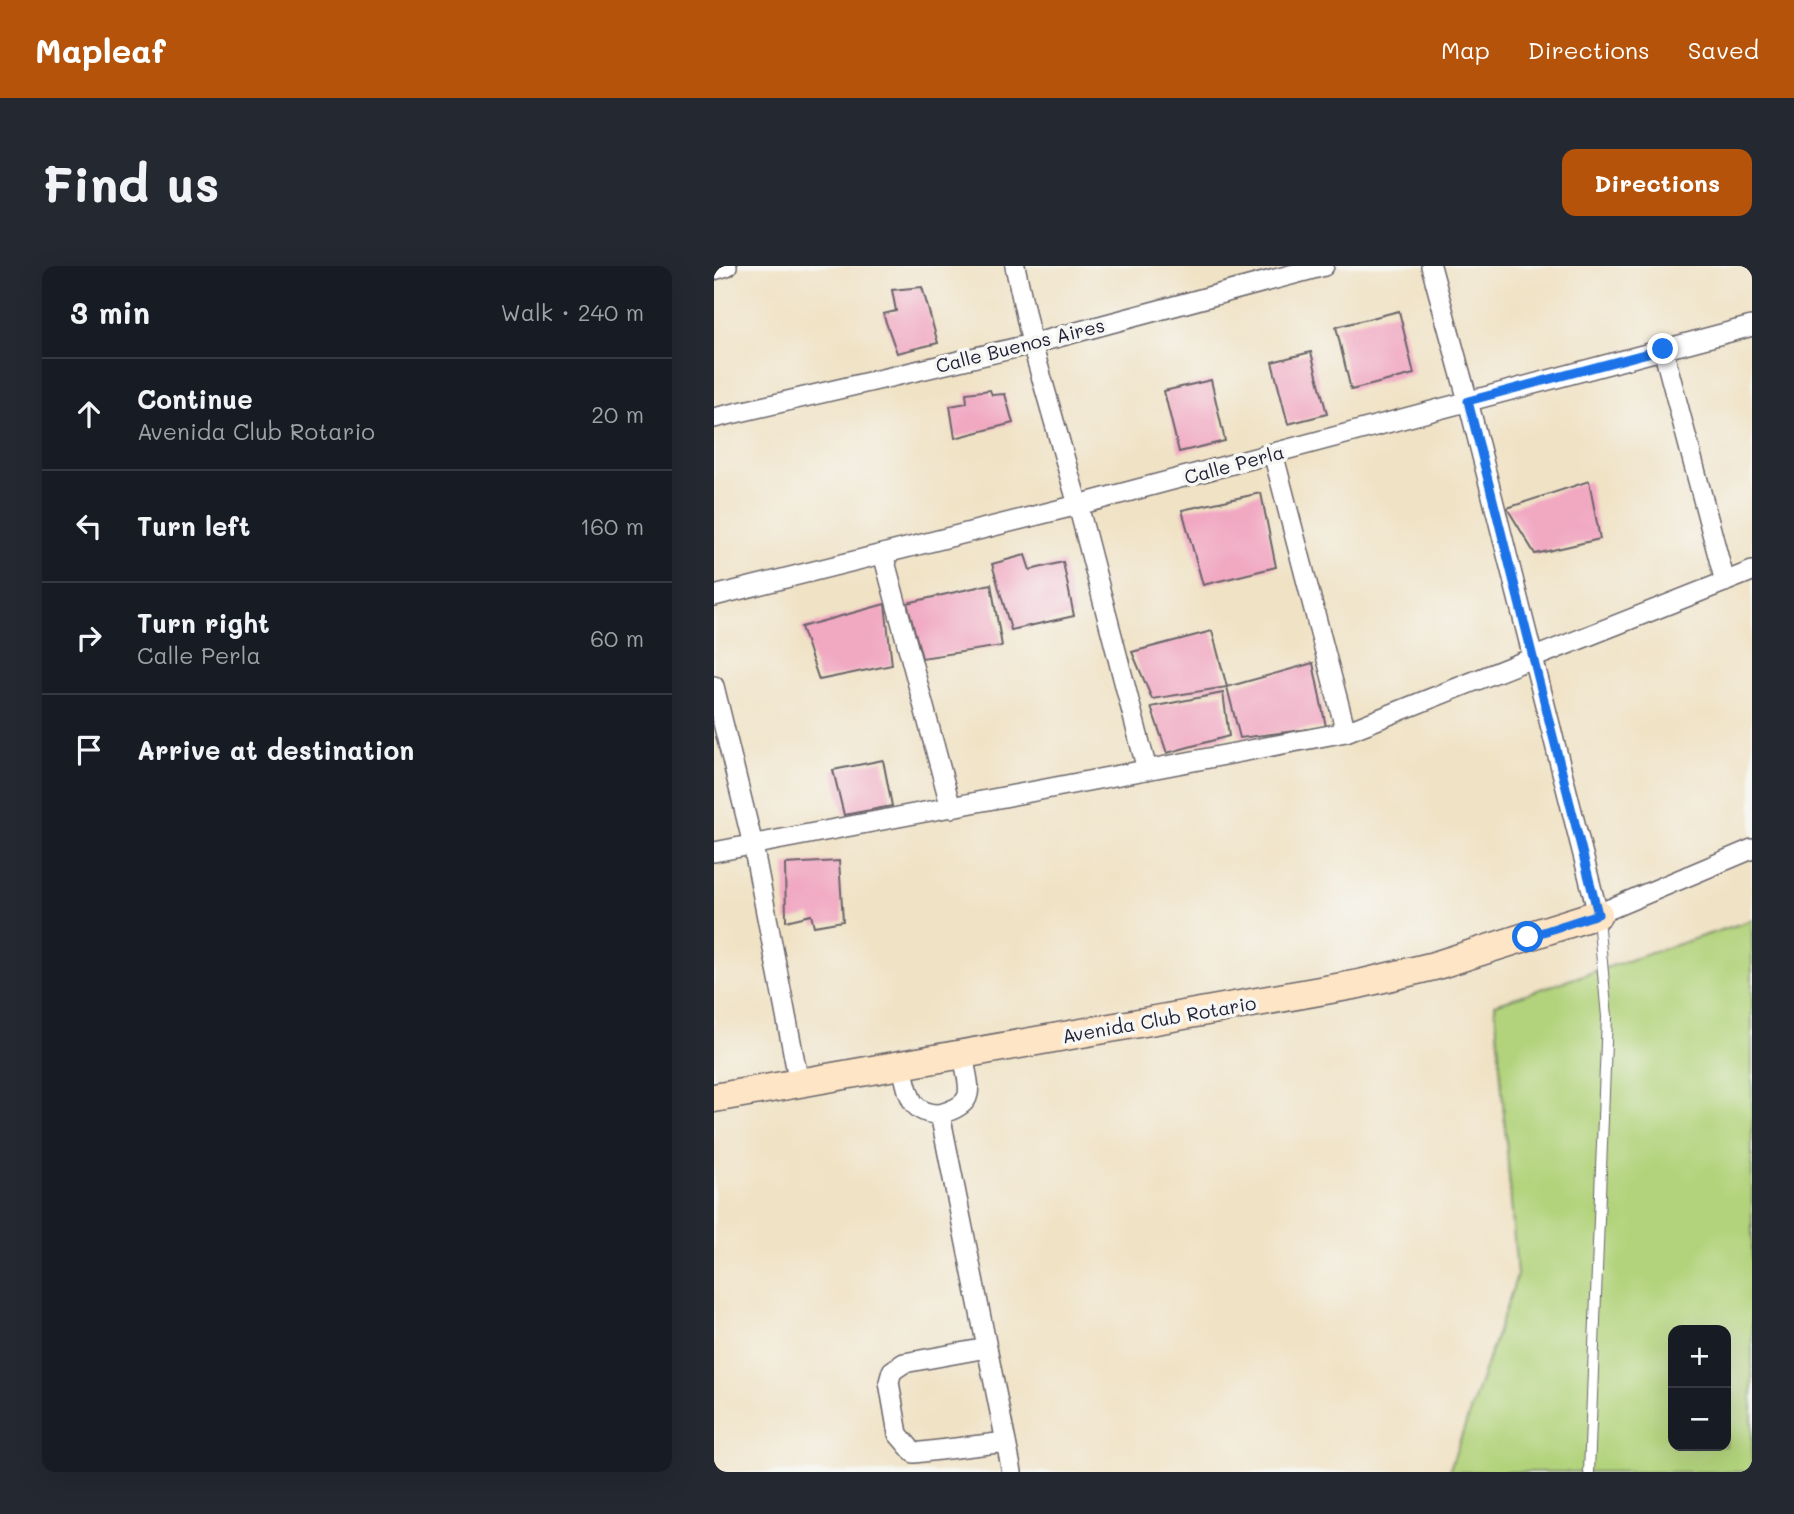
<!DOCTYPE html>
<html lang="en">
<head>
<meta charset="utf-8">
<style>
  :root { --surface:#171b24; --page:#242831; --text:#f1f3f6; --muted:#9ea1a6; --line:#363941; --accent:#b45309 }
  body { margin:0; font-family:Mali,sans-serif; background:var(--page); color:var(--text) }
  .controls { position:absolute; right:21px; bottom:21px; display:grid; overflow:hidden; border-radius:14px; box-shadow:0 7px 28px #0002 }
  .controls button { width:63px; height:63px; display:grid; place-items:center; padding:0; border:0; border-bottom:2px solid var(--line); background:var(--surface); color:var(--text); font:35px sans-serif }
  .stop { position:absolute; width:21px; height:21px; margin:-16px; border:5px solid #1a73e8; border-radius:50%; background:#fff }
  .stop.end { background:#1a73e8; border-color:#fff; box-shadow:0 2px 7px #0008 }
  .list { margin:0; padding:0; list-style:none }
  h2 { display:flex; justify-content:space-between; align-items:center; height:91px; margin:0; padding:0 28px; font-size:30px }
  h2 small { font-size:23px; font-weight:400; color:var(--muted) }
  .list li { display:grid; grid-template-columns:46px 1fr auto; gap:21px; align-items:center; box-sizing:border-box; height:112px; padding:0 28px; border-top:2px solid var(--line) }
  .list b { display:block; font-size:26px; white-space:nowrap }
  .list p { margin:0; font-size:23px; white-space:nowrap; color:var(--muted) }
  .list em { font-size:23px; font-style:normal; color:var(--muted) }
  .icon { flex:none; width:38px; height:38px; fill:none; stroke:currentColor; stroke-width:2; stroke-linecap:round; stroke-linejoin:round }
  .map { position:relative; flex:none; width:1038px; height:1206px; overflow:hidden; border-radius:14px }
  header { display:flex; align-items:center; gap:42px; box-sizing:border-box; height:98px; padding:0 35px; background:var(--accent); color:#fff }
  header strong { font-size:33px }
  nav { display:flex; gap:38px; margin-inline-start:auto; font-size:24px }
  .intro { display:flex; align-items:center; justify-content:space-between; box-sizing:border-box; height:168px; padding:0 42px }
  h1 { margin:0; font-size:49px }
  .button { padding:18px 32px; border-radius:14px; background:var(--accent); color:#fff; font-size:24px; font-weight:700 }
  main { display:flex; gap:42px; padding:0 42px }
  aside { flex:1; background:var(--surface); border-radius:14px; box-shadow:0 7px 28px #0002 }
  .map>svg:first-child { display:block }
  .green { fill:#b2d37b; stroke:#6a7a5b; stroke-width:2; fill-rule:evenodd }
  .building { fill:#f1a9c2 }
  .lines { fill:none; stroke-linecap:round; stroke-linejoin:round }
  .lane-casing { stroke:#6a656b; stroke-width:12 }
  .street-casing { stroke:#6a656b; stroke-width:22 }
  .secondary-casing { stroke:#6a656b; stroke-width:31 }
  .lane { stroke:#fff; stroke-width:10 }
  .street { stroke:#fff; stroke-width:19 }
  .secondary { stroke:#fde5c5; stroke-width:28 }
  .route { stroke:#1a73e8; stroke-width:9 }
  .labels { text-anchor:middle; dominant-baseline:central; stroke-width:7; stroke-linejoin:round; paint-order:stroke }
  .street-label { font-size:19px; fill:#22223b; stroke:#f6f6f2 }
</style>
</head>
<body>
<header>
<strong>Mapleaf</strong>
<nav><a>Map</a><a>Directions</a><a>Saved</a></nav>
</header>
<div class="intro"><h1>Find us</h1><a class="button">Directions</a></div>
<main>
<aside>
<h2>3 min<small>Walk · 240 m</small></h2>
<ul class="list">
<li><svg class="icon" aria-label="ahead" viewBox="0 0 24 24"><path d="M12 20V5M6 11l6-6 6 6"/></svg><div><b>Continue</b><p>Avenida Club Rotario</p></div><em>20 m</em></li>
<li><svg class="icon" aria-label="left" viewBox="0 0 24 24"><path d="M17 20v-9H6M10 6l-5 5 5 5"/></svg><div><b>Turn left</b></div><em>160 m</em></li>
<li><svg class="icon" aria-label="right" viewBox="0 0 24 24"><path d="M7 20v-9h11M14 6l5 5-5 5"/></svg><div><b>Turn right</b><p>Calle Perla</p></div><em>60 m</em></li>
<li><svg class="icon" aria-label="arrive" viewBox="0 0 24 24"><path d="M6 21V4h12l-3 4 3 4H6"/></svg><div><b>Arrive at destination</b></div></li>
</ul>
</aside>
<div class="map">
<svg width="1038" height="1206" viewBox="0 0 1038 1206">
  <rect width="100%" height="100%" fill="#f6f6f2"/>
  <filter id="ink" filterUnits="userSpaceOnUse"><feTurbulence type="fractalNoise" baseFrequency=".0143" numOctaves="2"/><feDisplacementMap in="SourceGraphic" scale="14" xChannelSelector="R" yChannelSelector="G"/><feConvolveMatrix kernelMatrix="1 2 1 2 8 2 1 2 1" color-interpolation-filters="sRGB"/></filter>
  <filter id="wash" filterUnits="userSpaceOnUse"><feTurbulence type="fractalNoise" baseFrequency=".00686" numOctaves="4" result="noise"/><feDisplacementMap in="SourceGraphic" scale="28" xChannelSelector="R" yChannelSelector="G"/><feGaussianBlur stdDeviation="1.57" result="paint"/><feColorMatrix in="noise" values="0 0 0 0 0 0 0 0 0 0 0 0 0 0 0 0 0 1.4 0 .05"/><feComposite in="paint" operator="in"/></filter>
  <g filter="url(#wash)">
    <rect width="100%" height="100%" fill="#f0e2c5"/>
    <path class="green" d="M1038,654V1206H735L803,1010L781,738ZM959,1064H1012V1180H959Z"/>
    <g id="blocks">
      <path class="building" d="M208,21L224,77L183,87L169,48L182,45L178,24Z
        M685,45L700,108L637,124L622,61Z
        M597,86L613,148L574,158L558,96Z
        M497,114L511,175L465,186L450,125Z
        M276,124L278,129L291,128L299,157L241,172L236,140L253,137L252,127Z
        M875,215L886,273L821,288L793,242Z
        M547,227L562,301L489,319L468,244Z
        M311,289L316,304L349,296L360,350L297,364L278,298Z
        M277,318L288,380L208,392L193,337Z
        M171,338L178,399L105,414L87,361Z
        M498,365L513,421L438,433L418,386Z
        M599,397L612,461L526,472L513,421Z
        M509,427L515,470L453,487L437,441Z
        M169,494L178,540L130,549L119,504Z
        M125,595L129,655L100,660L97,649L72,655L71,598Z"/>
    </g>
  </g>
  <g filter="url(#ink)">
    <use href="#blocks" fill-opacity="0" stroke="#6a656b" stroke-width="2"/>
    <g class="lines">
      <defs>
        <path id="lane" d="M875,1206L893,751L884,652"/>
        <path id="street" d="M301,0L318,78L364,239L433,504
          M717,0L754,135L884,648L1038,583
          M0,4L13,0
          M949,83L1011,316
          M0,152L318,78L610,0
          M559,187L632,466
          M169,288L237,542
          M0,330L364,239L1038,60
          M0,420L39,579L85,817
          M0,586L632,466L1038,305
          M187,798C195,824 193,848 226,848L298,1206
          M226,848C266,837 254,822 249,788
          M273,1082L190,1097L178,1105L175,1116L184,1168L200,1187L292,1176"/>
        <path id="secondary" d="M0,832L645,718L720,700L884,648"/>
      </defs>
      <use href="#lane" class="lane-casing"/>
      <use href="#street" class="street-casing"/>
      <use href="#secondary" class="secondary-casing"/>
      <use href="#lane" class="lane"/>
      <use href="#street" class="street"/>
      <use href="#secondary" class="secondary"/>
    </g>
  </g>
  <g class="lines" filter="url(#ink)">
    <path class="route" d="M814,671L884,648L754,135L949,83"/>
  </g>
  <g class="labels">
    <g class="street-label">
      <text transform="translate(306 79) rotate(-14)">Calle Buenos Aires</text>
      <text transform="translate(520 198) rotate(-15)">Calle Perla</text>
      <text transform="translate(445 753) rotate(-10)">Avenida Club Rotario</text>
    </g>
  </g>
</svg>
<div class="controls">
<button>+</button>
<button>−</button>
</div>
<div class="stop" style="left:814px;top:671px"></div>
<div class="stop end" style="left:949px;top:83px"></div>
</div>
</main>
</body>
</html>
